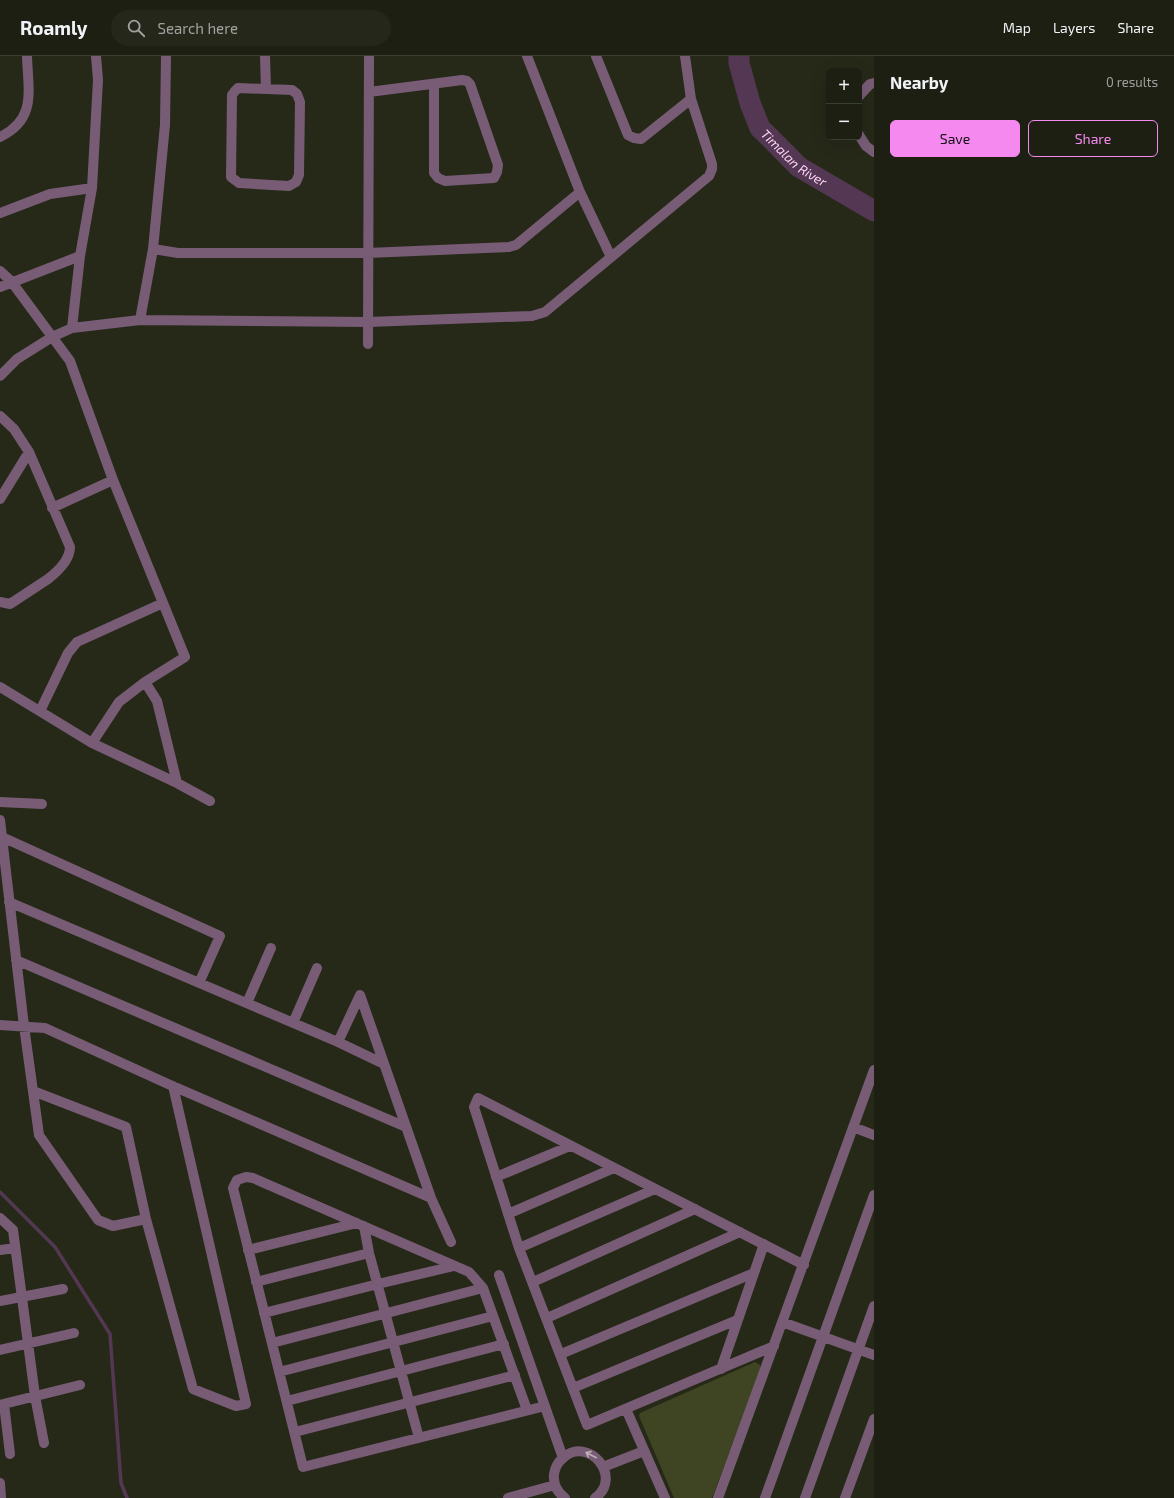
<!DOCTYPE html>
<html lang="en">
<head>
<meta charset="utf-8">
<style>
  :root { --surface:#1c1f12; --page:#25271b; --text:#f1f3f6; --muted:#a0a29f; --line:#3a3d32; --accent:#f589ef }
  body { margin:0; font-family:"Exo 2",sans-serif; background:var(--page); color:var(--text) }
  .controls { position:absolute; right:12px; top:12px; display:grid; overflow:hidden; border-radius:6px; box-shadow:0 4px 16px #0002 }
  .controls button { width:36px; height:36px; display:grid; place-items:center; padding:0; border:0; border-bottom:1px solid var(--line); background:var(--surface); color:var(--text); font:20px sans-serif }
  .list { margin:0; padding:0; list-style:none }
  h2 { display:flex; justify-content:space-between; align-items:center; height:52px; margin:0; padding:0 16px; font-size:17px }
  h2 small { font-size:13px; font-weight:400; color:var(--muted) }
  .actions { display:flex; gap:8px; padding:12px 16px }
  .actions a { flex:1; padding:9px 0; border:1px solid var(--accent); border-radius:6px; text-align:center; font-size:14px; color:var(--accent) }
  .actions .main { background:var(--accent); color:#111 }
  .icon { flex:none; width:22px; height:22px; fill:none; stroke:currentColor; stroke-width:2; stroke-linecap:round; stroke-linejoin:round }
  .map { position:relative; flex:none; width:874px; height:1442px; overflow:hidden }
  header { display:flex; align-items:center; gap:24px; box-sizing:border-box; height:56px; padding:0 20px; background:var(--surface); border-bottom:1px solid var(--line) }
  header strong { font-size:19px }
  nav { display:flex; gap:22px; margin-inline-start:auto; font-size:14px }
  .search { width:280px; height:36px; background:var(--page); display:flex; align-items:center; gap:10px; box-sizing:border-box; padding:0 14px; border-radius:22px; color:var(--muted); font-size:15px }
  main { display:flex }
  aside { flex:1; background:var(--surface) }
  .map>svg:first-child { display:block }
  .green { fill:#3f4522 }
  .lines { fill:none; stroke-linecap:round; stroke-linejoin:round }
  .stream { stroke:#543752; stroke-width:3.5 }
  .river { stroke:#543752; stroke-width:21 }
  .minor { stroke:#785c76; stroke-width:10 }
  .oneway { stroke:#bbb0b5 }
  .labels { text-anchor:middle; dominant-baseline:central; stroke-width:4; stroke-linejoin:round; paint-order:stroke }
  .water-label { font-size:13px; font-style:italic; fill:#fed3fa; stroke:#262918 }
</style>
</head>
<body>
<header>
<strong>Roamly</strong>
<div class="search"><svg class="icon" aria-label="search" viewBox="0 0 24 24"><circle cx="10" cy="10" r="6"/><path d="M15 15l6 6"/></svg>Search here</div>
<nav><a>Map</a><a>Layers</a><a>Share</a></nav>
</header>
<main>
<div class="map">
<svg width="874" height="1442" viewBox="0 0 874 1442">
  <rect width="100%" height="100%" fill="#262918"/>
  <path class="green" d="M755,1306L760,1309L761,1313L712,1442H674L639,1360L640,1357Z"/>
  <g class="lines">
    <path class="stream" d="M0,1136L55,1191L110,1278L121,1427L127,1442"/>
    <path class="river" id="s1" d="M739,0V7L750,47L760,72L799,111L874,155"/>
    <path class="minor" d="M265,0L266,33
      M527,0L580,136L611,201
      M596,0L628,79L634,82L641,83L691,43
      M238,32L292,34L297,38L300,46L299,119L296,126L289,130L239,127L231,121L232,39L235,35Z
      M369,36L462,24L467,25L470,28L498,109L497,116L494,122L445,125L438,122L434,117V28
      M859,40L870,28L874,27
      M859,79L866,90L874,96
      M0,81C37,63 28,35 27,0
      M0,157L50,138L92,132
      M153,193L178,197H368L509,191L516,189L580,136
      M0,215L11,225L70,305L113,424L185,601L145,626
      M0,231L80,200
      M140,264L153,193L165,69L166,0
      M72,272L80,200L92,132L98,24L96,0
      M368,288L369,0
      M0,320L17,303L52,281L72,272L140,264L368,266L532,260L545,256L709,120L712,113V108L691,43L685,0
      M0,360L14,373L29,396L70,491C70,504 57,516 48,523L10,548L0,546
      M0,443L29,396
      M52,452L113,424
      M0,631L92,687L177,727L210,745
      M40,655L68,597L77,586L163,547
      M92,687L119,646L145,626L157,645L177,727
      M0,746L42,748
      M0,764L24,970L39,1079L98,1164L113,1170L146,1163
      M2,781L220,880L199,927
      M9,846L338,986L384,1008
      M16,904L406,1071
      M247,947L271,892
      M293,967L317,912
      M0,969L45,972L168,1028L431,1142
      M338,986L360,939L431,1142L451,1186
      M33,1035L126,1071L146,1163L193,1333L236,1350L246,1348L173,1030
      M853,1071L874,1079
      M496,1121L570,1090
      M508,1158L614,1112
      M0,1162L13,1174L35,1340L44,1387
      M364,1170L369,1197L419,1382
      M519,1192L655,1133
      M0,1194L15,1192
      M248,1194L357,1167
      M499,1219L563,1402
      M256,1226L369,1197
      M533,1226L695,1153
      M0,1245L63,1233
      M264,1257L378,1228L454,1210
      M547,1262L740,1176
      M782,1266L874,1299
      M272,1287L483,1232
      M774,1290L587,1369L519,1192L474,1051L478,1042L804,1209
      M0,1294L74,1277
      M561,1298L754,1217
      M721,1313L764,1188
      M279,1316L493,1260
      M573,1332L737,1264
      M287,1345L504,1288
      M4,1348L10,1398
      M0,1349L80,1329
      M626,1353L665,1442
      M527,1354L483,1232L469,1216L253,1122L246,1121L237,1124L233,1132L303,1411L545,1350
      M295,1376L515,1319
      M603,1411L644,1395
      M0,1427L1,1442
      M508,1442L555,1429
      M565,1442C557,1436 553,1428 554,1418C555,1412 558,1406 563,1402C588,1379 624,1421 595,1442
      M718,1442L874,1014
      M765,1442L874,1139
      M805,1442L874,1250
      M845,1442L874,1363"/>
  </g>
  <defs><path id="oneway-shaft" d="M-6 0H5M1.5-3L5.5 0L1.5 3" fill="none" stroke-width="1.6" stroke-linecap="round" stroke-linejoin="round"/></defs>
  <use class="oneway" href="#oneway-shaft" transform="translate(591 1399) rotate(-153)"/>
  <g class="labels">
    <g class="water-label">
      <text stroke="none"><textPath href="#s1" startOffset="121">Timalan River</textPath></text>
    </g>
  </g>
</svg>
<div class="controls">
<button>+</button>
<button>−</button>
</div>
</div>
<aside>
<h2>Nearby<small>0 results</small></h2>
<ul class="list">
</ul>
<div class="actions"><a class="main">Save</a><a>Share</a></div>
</aside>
</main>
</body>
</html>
